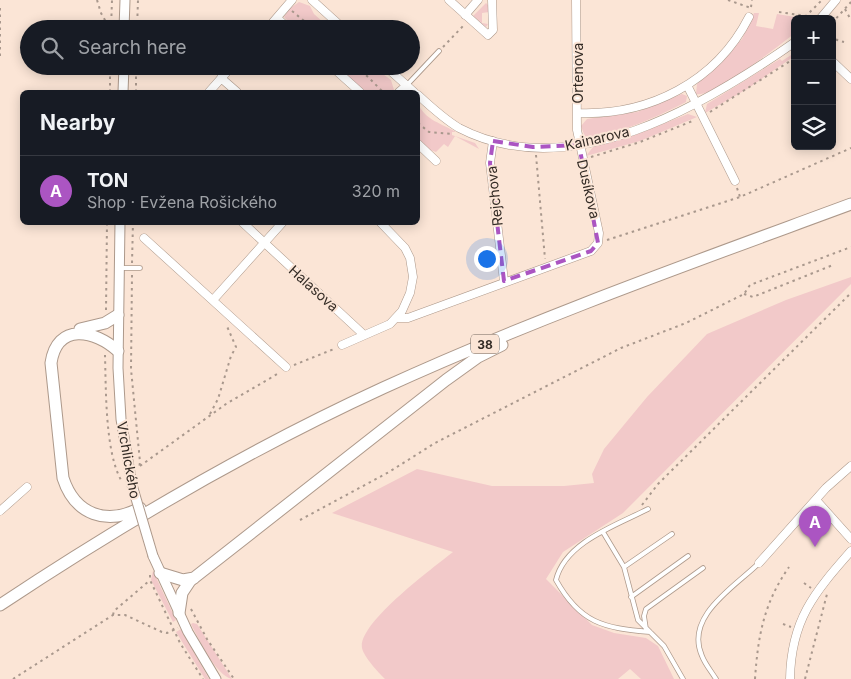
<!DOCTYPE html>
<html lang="en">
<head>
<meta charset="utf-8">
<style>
  :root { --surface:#171b24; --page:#242831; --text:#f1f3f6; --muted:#9ea1a6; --line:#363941; --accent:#ab55c2 }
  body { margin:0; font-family:Inter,sans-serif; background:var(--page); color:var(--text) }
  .controls { position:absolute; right:15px; top:15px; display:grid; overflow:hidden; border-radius:8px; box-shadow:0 2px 12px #0003 }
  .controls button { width:45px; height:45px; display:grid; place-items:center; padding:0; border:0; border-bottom:1px solid var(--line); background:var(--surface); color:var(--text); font:25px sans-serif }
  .you { position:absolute; left:486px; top:258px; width:18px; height:18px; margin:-12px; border:4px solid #fff; border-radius:50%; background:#1a73e8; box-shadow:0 0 0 8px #1a73e833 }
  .badge { display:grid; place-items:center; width:32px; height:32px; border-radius:50%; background:var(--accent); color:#fff; font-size:16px; font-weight:700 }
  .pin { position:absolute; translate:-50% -41px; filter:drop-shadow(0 1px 2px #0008) }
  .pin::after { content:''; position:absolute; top:26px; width:18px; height:15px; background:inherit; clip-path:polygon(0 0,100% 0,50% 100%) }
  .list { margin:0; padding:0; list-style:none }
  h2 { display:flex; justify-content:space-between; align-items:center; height:65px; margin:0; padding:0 20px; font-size:21px }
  h2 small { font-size:16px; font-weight:400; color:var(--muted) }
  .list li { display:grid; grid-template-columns:32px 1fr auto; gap:15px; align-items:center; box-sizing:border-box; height:70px; padding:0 20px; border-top:1px solid var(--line) }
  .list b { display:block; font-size:19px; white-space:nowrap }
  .list p { margin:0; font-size:16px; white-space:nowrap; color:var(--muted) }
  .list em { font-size:16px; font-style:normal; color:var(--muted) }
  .icon { flex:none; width:28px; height:28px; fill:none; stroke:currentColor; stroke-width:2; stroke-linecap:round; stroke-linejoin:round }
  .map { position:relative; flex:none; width:851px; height:679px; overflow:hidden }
  .search { position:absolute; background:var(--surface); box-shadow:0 2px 12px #0003; left:20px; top:20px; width:400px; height:55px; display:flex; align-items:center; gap:12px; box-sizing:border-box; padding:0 18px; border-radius:28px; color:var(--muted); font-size:19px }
  .panel { position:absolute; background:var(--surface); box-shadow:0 2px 12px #0003; left:20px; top:90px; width:400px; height:135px; border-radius:8px }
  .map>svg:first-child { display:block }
  .green { fill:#f2c9c9 }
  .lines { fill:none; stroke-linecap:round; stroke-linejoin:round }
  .service-casing { stroke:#ad998b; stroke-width:5.5 }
  .minor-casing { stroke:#ad998b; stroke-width:9 }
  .tertiary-casing { stroke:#ad998b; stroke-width:11 }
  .primary-casing { stroke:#ad998b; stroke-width:13 }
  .path { stroke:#a9988d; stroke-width:2; stroke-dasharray:2.5 4; stroke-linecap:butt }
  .service { stroke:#fff; stroke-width:4 }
  .minor { stroke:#fff; stroke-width:8 }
  .tertiary { stroke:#fff; stroke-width:9 }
  .primary { stroke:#fff; stroke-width:11 }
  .tertiary-bridge-casing { stroke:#ad998b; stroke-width:11; stroke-linecap:butt }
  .tertiary-bridge { stroke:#fff; stroke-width:9 }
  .marked { fill:none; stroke:#ab55c2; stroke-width:4; stroke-dasharray:10 6; stroke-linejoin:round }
  .labels { text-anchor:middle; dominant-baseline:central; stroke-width:4; stroke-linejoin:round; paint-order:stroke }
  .shield { fill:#fbe5d6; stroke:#6f635a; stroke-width:1 }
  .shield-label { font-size:12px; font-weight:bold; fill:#332b25 }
  .street-label { font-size:14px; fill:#332b25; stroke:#fbe5d6 }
</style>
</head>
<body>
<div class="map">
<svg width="851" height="679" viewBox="0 0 851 679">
  <rect width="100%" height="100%" fill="#fbe5d6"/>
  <path class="green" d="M299,2L310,6L314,14L331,29H295L284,17L289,9Z
    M486,3L489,6V12L482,13V23L488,24L486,27L473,16Z
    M754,13H759L756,26L773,29L777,14L807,19H795V33C780,45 711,99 696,94L697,84L742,39Z
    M791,55L793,57L747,89L705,113L707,104L780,59L782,61Z
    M336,66H372L391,80L394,90L392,92H366Z
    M682,94L687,96L686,102C661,115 613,137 585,137L581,126L587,119L637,112Z
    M418,103C424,120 443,124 456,132H452V135L475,143L479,149L455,136L448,147L444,144L436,152L430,150L418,139Z
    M688,114L697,117L640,141L586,156L593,147L635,135Z
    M851,277V284L623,513L563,552L546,579L592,625L614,633L646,638L658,646L674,679H641L630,669L618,679H385C378,672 364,657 362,648C358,623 433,568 453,552L332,513L417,469L492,486H564L594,483L592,474L604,449L647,397L707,334L786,300Z
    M153,571L176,620L173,622L151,580Z
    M193,623L197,624L232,679C216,676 198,638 191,624Z
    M181,629L209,679H205L176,632Z"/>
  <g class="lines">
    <defs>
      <path id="service" d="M406,86L439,51
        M120,268H140
        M648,509C617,525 565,542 556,580C580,623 603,628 650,632
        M603,532L624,567L638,620L664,646L683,679
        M624,567L672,534
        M631,597L688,556
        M646,629L644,616L646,609L703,568
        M716,679C711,671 705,664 702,656C684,616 736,586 759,563"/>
      <path id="minor" d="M312,0L344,29
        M449,0L488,35L493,30L492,0
        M465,15L478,0
        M277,18L289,29
        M820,19L836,0
        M267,29L292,0
        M832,61L851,79
        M331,66L360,92
        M385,66L414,92
        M221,78L237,92
        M687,85L735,181
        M209,92L232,66
        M399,92L406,86
        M418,95C431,107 444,119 459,128C571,186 705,105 795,42
        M577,113C649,116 716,82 749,17
        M493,141L490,163L504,281
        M418,144L436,161
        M242,222L363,334
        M144,238L286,367
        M213,300L283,222
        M396,318H408L591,251L598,243L599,233L577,130L576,0
        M342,345L390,324L402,311L410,293L413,277L410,258L405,248L380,222
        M816,500L851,539
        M0,511L27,487
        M759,563L826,488L851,466
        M790,679C791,620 814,593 851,551"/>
      <path id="tertiary" d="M124,29L125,0
        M123,92L124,66
        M120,222L118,368L121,419L132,485
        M153,556L188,632L216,679"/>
      <path id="primary" d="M80,329L105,323L118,315
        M118,351C95,330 57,322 51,363L63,478C75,515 107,526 140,508
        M160,573L183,580L194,578
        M0,605C122,524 250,449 383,388C536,318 694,262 851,204
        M179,613L182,593L190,581L446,380L478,357L502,345"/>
    </defs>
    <use href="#service" class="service-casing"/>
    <use href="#minor" class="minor-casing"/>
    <use href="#tertiary" class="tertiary-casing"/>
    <use href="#primary" class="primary-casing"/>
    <path class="path" d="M97,0L101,13L110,29
      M728,0L751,8
      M751,7L752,0
      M0,8V60
      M845,9L851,20
      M292,11L314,29
      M779,12L806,16L822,0
      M832,23L851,2
      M111,29L112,0
      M137,29L138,0
      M832,34L837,40L844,42
      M443,47L464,25
      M357,66L383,92
      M110,92V66
      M136,92V66
      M710,112L795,58
      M418,123L429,132L452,134
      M536,155L545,259
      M591,157L640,142L695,120
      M737,188L740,197
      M607,240L740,197L851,148
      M132,263L133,222
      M132,275L131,369L140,462L139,469
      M744,294L753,297L833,265
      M106,310L107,222
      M105,355C106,389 105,451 121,480
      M294,365L334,349
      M210,414L218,399L231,356L236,347L226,324
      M140,466L226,404L279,373
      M642,505L658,484L851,293
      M300,520L389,472L435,443L621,348L686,323L744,294L750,285L851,247
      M150,575V580L180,643L203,679
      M804,583L811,588
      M191,609L207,639L234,679
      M113,615L114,611L149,581
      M783,624L791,627
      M13,679L113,615H125L162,632L167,633L178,628
      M755,679C758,635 764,603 789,567
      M805,679L827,594"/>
    <use href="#service" class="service"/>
    <use href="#minor" class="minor"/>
    <use href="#tertiary" class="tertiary"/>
    <use href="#primary" class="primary"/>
    <defs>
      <path id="tertiary-bridge" d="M132,485L153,556"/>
    </defs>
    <use href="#tertiary-bridge" class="tertiary-bridge-casing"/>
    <use href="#tertiary-bridge" class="tertiary-bridge"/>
  </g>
  <path class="marked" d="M493,141L533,147L579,145L598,243L591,251L504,281L490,163Z"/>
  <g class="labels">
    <rect class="shield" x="471" y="334.5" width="28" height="19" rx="4"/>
    <g class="shield-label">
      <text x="485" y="344">38</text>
    </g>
    <g class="street-label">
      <text transform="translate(577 73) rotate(-90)">Ortenova</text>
      <text transform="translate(597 138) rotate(-13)">Kainarova</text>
      <text transform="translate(589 189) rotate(77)">Dusíkova</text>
      <text transform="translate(494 196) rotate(-96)">Rejchova</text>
      <text transform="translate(314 288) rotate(42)">Halasova</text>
      <text transform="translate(129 460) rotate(80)">Vrchlického</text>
    </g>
  </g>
</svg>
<div class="controls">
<button>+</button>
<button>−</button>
<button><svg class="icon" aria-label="layers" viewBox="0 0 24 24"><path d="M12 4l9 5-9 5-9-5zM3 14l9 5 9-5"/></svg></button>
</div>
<div class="you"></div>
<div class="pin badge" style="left:815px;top:547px">A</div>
<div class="search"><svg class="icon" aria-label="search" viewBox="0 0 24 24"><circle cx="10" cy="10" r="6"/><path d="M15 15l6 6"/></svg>Search here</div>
<section class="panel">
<h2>Nearby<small></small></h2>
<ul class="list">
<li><span class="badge">A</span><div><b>TON</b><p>Shop · Evžena Rošického</p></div><em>320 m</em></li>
</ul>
</section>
</div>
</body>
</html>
